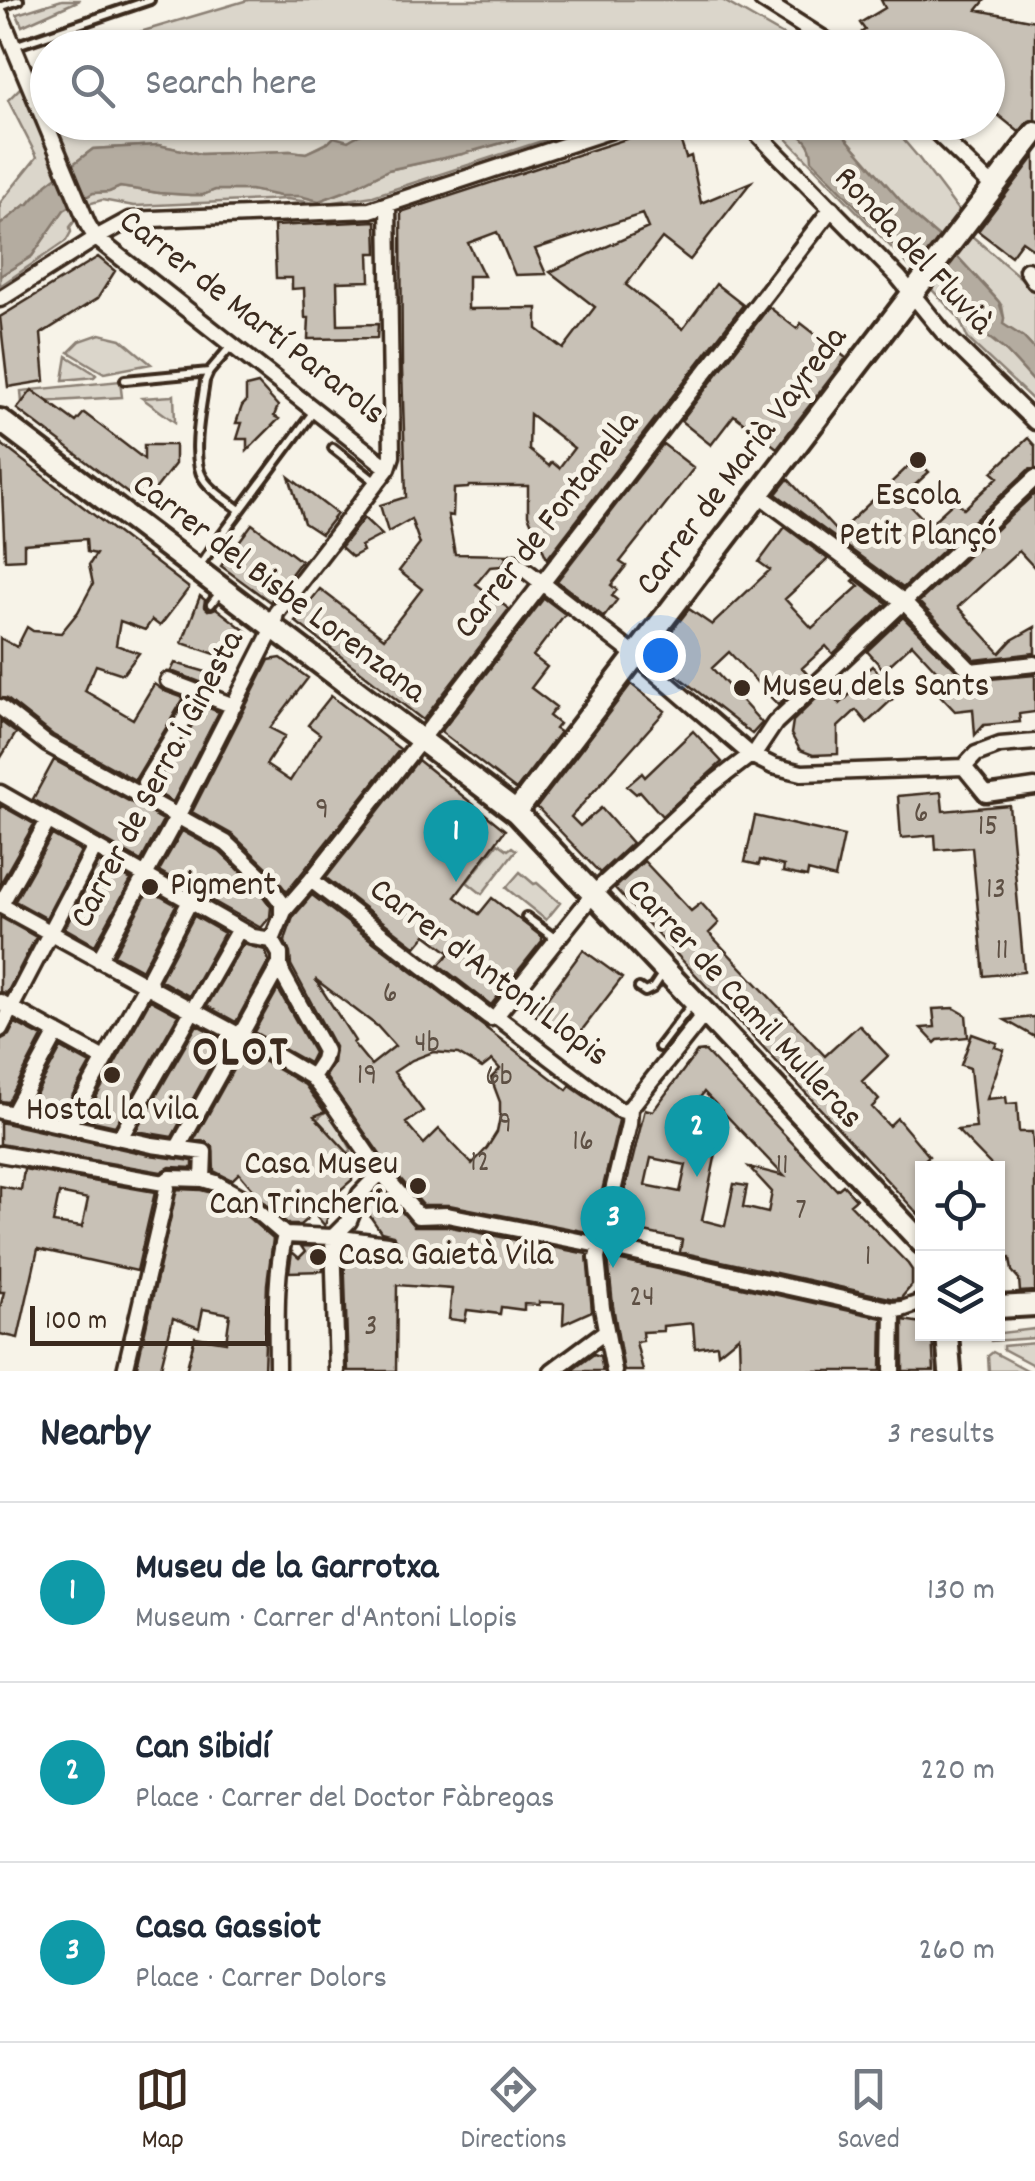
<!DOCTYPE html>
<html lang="en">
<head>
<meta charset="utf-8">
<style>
  :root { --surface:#fff; --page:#f6f6f7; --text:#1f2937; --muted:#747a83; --line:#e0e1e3; --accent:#3b2a1e }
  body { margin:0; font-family:Dekko,sans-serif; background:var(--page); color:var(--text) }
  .controls { position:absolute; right:30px; bottom:30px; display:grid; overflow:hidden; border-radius:0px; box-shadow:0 2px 8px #0004 }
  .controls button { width:90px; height:90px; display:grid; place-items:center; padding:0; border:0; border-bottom:2px solid var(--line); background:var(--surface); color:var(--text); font:50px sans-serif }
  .scale { position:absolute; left:30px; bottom:25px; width:240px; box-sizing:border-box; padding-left:10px; border:5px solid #3b2a1e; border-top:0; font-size:28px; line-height:35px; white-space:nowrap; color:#3b2a1e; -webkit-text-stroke:8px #f7f3e8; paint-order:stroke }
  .you { position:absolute; left:660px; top:655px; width:35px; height:35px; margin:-25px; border:8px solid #fff; border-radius:50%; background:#1a73e8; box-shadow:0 0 0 15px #1a73e833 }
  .badge { display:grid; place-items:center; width:65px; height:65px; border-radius:50%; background:var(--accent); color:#fff; font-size:32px; font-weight:700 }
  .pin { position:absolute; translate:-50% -82px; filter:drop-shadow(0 2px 5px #0008) }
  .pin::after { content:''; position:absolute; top:52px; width:35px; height:30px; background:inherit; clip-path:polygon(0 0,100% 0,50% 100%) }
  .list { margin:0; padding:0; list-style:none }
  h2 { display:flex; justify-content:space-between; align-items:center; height:130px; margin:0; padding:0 40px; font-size:42px }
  h2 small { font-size:32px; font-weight:400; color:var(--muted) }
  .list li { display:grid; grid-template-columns:65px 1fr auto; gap:30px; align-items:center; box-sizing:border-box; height:180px; padding:0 40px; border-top:2px solid var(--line) }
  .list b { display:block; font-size:38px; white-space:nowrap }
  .list p { margin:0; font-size:32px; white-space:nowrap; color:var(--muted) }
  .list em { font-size:32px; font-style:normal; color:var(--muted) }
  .icon { flex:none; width:55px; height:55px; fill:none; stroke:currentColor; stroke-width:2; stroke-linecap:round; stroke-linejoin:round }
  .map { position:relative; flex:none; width:1035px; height:1371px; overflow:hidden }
  .search { position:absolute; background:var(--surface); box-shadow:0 2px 8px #0004; left:30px; right:30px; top:30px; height:110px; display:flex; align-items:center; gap:25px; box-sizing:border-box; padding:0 35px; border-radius:55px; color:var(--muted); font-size:38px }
  .sheet { height:670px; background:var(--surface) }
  nav { display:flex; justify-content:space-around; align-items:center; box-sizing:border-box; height:140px; border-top:2px solid var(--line); background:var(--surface); font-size:28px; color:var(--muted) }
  nav a { display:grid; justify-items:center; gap:5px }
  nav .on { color:var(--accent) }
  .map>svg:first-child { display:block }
  .green { fill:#dbd6cb; stroke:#8b8074; stroke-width:2.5 }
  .water { fill:#b4aca0; stroke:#84786c; stroke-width:2.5 }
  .building { fill:#c8c1b6; stroke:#3b2a1e; stroke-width:2.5; fill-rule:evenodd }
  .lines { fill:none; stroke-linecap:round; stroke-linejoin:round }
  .lane-casing { stroke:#3b2a1e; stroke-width:14 }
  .street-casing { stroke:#3b2a1e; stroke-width:21 }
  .secondary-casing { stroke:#3b2a1e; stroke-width:28 }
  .lane { stroke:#f7f3e8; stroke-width:6 }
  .street { stroke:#f7f3e8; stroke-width:14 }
  .secondary { stroke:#f7f3e8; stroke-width:20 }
  .poi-dot { fill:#3b2a1e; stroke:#f7f3e8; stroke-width:4 }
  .labels { text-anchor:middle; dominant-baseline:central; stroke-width:10; stroke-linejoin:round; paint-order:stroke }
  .number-label { font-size:30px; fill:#5e5044 }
  .street-label { font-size:35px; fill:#3b2a1e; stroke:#f7f3e8 }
  .poi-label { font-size:35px; fill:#3b2a1e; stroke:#f7f3e8; text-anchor:start }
  .district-label { font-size:45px; font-weight:bold; letter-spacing:2.5px; fill:#3b2a1e; stroke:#f7f3e8 }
</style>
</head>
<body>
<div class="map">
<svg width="1035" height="1371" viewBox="0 0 1035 1371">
  <rect width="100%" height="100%" fill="#f7f3e8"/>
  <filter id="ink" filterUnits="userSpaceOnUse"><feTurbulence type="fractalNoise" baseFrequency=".01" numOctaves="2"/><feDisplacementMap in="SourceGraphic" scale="20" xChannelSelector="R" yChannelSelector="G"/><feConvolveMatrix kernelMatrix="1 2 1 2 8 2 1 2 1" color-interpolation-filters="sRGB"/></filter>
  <g filter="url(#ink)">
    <path class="green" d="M62,0H80L22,26L17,14Z
      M248,0H722L804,47H751L739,42L683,38L660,42L649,48H86Z
      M47,61L48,122L427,123L368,130L348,141H330L306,153L290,151L201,154L158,145L93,149L47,184C41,193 34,196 28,205H25L0,225V203L37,157L8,100Z
      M556,123H597L373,196L322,204L287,199L134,206L102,200L88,204L70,227L71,232L66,241L0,286V276L32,256L63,210L93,193L109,192L120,187L159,193L191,195H202L215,190H251L280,196H301L319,201L346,191L388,170L462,154L527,136Z
      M772,123C793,124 812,139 813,161L905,255L919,262L946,283L953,284L962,290L966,320L1006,351L1035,383V402L968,339L959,318Z
      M833,123H889L918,157L958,210L957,213L973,237L1035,290V350L1023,337L1002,324L1004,318L1002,306L994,296L943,241L914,216Z
      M100,334L121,339L151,364L104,373L69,352L80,341Z
      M67,356L94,373L96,375L94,377L63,380Z
      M120,381L122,397L22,403L21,391Z
      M174,395L175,422L142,398L172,396Z
      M498,843L508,850L512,847L516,850L482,894L467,882Z
      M520,872L534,884L537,883L560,903L546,920L506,888Z
      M329,1109L351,1149V1152H347L317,1119Z
      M1035,1329V1338L991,1341V1334Z
      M1035,1343V1366L1003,1349V1346Z
      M993,1352L1029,1371H989L988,1356Z"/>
    <path class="water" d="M683,38L739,42L751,47H650L660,42Z
      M427,122L556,123L527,136L462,154L388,170L346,191L319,201L300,196H280L251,190H215L203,195H191L159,193L120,187L109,192L93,193L64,210L32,256L0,276V225L25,205H28C34,196 41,193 47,184L93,149L158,145L201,154L290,151L306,153L328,143L334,137L348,141C375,124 397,129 427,122Z
      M780,123H833L914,216L943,241L999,302L1004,318L1003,324L1023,337L1035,350V383C1015,360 996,337 968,325L962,290L953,284L935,278L919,262L910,259L897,249L812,160C812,137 796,134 780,123Z"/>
    <path class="building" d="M881,0H985L977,10L1035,21V119L1029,121L1019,132L988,107V48H950L937,36L928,48H875L862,32L865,30L860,23L885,8Z
      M675,123L686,158L691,156L701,203L751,182L690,260L662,238L626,285L683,329L716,284L743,305L547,559L528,515V486H469L468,488L454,489L453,516L448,515L455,554L508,555L502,566L490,567L476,584L509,609L423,720L295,621L320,589L384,638L422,589L399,571L420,544L411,519L388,532L380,505L406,497L402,369L401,212ZM642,214L648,228L550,272L595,307L563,349L537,329V308L468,309V276H484L468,243L497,232L515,275L546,274L535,249ZM530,414L574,448L559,468L552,462L549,466L529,450Z
      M1035,156V250L1022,241L1011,256L978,231Z
      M376,221L377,253H369L370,281L337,282L338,325L378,324L377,338L308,339L309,318H305L304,288L292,289V278H276L274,226Z
      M98,257L115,271L98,298L41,334L45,381L8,387L0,317Z
      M769,307L797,329L801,323L846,358L777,448L734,415L711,445L681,421Z
      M258,384L278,406L274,416L279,419L247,451V439H237L242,423H236L242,406L246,402V387Z
      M32,390L76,422L84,413L144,459V445H175V464L143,505L17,409Z
      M1028,438L1035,446V468L1028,470L903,588L776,494L788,479L838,533L916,459L929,472L902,497L929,525L956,500L964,509L998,477L992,472Z
      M0,443L189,588L160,626L152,620L145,630L120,621L116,645L139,653L123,674L96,665L85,691L133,719L154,684L164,691L184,698L135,780L53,735L7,699L0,697V638L17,647L27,627L33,631L61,633L78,612L93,584L89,565L96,554L87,552L86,539L24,544V559L5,560Z
      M663,444L694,468L620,562L626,566L611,585L617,590L612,596L617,600L604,617L557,581Z
      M289,477L337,514L321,534L304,523Z
      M1035,493V568L1019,551L958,607L1000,653L1012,640L1035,627V653L975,660L919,602Z
      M364,518L382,535L361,546L363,551L352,557L341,547Z
      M252,524L301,561L270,602L221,566Z
      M785,527L828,559L785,599L812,628L859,586L853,581L855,579L887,603L833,654L826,646L802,668L809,676L778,705L729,652L712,668L762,723L752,734L652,656L689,609L712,625L770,570L759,562Z
      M200,596L205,600L204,606L208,610L216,608L247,632L230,659L182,643Z
      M544,598L565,614L533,656L547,667L531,688L556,707L549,716L559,724L555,729L560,732L516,790L441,732Z
      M903,617L967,681L1035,675V712L1019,714L1020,722L984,725L975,735L973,709L955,711L938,693L949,684L912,644L884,670L867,651Z
      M281,658L308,678L270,728L285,736L266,765L290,781L320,734L308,725L331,696L400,749L287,892L269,869L233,835L192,812L269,660Z
      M175,663L220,676L213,687L171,671Z
      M872,666L898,694L867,723L856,710L838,727V754L813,755L800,750L791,734L793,721L826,689L840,704L866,679L863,674Z
      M631,684L665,711L571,817L580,826L601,808L632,843L600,873L537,807Z
      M204,706L219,712L173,802L152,790Z
      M0,721L16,733L0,759Z
      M693,731L722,762L662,816L640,791L636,794L627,786L642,773L645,777Z
      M54,760L163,820L141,861L33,799Z
      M418,760L505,830L455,897L479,914L492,898L542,937V941L491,1005L439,965L450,953L426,935L416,947L326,878Z
      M941,792L943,811L1009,805L1024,972L984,976L972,847L936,850L935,835L901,838L898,796Z
      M0,805L34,824L0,884Z
      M755,816L844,836L835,878L808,871L807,877L783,872L784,866L760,860L759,865L745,862Z
      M182,831L220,852L254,884L271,907L270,917L261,928L159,871Z
      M52,835L81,851L46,918L15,901Z
      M644,861L691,911L701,903L719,923L709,933L825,1056L859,1025L888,1056L862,1081L879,1100L872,1107L889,1126L897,1118L929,1156L922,1162V1218L615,888Z
      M99,862L131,880L95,945L65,928Z
      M149,890L176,905L142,970L114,955Z
      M312,895L567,1090L570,1086L619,1120L592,1233L449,1205H423L381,1156L325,1076L333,1063L335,1047L291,965L290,953L285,942L286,937L293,917ZM315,979L377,1026L395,1046L371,1065L353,1043L355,1041ZM433,1052L458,1054L482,1068L492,1060L500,1069L491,1078L500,1102V1117L497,1132L487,1148L472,1164L439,1129L424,1144L406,1123L423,1111L394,1072L412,1060Z
      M194,916L224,933L189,996L160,980Z
      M0,917L36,937L7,993L0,992Z
      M243,944L265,950L269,961L236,1022L207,1006Z
      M583,950L622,978L572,1043L535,1015Z
      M278,989L314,1053L309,1063L254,1032Z
      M150,1000L178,1015L115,1126L84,1119Z
      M954,1008L966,1015L968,1037L938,1040L935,1043L921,1028L935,1027L933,1009Z
      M1035,1017V1037L1005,1020Z
      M15,1023L42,1037L8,1102L0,1101V1040L9,1035Z
      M197,1025L225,1040L172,1137L136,1131Z
      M972,1034L997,1043L995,1047L1004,1050L987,1099L1006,1097L1007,1104L1017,1103L1019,1132H1032L1035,1170V1291L1020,1292L1019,1279L1012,1271L1010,1258L998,1259V1168H994L957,1130L976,1128L970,1068L961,1065Z
      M61,1048L90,1064L62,1114L29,1107Z
      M244,1050L305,1085L325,1112L314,1116L349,1154L342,1158L352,1170V1180L324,1204L331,1205L325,1226L314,1213L300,1225H289L266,1205L239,1173L232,1180L214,1171L213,1147L206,1142L194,1140Z
      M705,1051L837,1190L843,1185L856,1199L850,1204L908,1264L912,1270V1285L901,1298L894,1299L680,1252L682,1240L616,1226L645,1109L653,1111L697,1052ZM704,1092L784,1176L749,1167L772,1192L768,1213L743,1207L747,1186L734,1184L725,1226L702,1220L719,1139L677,1130ZM651,1158L686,1165L680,1192L645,1185Z
      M0,1122L150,1155L193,1161V1168L170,1167L161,1172L0,1144Z
      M24,1169L155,1192L137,1271L38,1249L18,1338L0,1334V1308L4,1292H0V1186L21,1190ZM59,1193L88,1199L82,1227L53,1223Z
      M177,1189L201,1190L212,1193L235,1206L273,1239L267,1284L264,1371H186L195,1337L226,1342L230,1314L203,1309L199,1328L173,1318L160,1371H136Z
      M382,1189L414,1226H446L587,1254L592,1311L563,1324L564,1303L539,1302V1305L524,1304V1310L501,1307L500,1314L467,1310L465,1321L449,1319L452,1289L397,1285L396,1371H348L344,1249L386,1255L396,1250V1239L393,1235L381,1232L365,1209L368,1202Z
      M301,1246L323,1247V1271L289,1272L292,1252L299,1258L305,1252Z
      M608,1258L882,1318L881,1371H740L739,1336L718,1353L717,1345L695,1348L693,1323L663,1326V1331L642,1332L643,1341L636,1342L643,1371H624L613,1306Z
      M903,1320L922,1323V1334H932L934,1371H903Z
      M594,1354L600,1356L603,1371H571Z"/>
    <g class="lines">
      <defs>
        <path id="lane" d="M0,7L19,0
          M14,46L150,0
          M232,345L209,372L205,381C202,405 190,458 203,478C211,491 228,501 240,510
          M125,380L209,372
          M333,448L376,482
          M199,566L314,411
          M211,604L221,591
          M526,917L556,939
          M639,988L645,992L653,988L663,973
          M659,1047L692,1004"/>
        <path id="street" d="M762,0L838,48
          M0,14L88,225L96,238L388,468
          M746,122L899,278L943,332L1035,422
          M926,122L994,188
          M1027,270L1035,282
          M0,299L96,238L129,220L370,210L636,122
          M758,494L904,602L971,671L1035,664
          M515,562L636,656L751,755L773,766L802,773L964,767
          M168,681L234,706
          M0,707L47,744L226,843L262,877L282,903V914
          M964,767L986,794L1035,787
          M964,767L976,754L1000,745L1035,742
          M145,783L200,693
          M0,793L253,937L272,940L280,954V967L283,975L325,1051L323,1060L312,1077
          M311,880L488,1016L491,1018L496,1016L618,1109L624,1111L630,1108
          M190,901L149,979L151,988L268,1051L312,1077L331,1101L373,1162L418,1216L447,1215L599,1245L893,1310L902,1309L922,1302
          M0,905L146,985H149
          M0,906L48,821
          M272,940L284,911L311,880L431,727L832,208
          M99,960L178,815L273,628L276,613L388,468L392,456L388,205
          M0,1002L104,1059
          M496,1016L594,893L705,790L757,750L775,723L1035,478
          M0,1029L95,847
          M0,1111L152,1145L204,1152L203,1179
          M13,1114L57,1033
          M68,1126L146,985
          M120,1138L239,929
          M177,1149L280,964
          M0,1154L164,1183L170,1178L203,1179L216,1183L241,1197L285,1235L333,1237L387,1244
          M333,1237L337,1371
          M333,1237L349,1221L360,1194L381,1172
          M125,1371L163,1208L167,1188L164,1183
          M277,1371C277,1327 274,1278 285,1235
          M552,1371L606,1331
          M614,1371L602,1308L597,1258L629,1124L630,1108L705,1013
          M892,1371L893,1310"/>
        <path id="secondary" d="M0,420L516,812L922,1243
          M516,812L1035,133
          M998,1307L1035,1305
          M947,1334L950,1371"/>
      </defs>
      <use href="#lane" class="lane-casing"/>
      <use href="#street" class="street-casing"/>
      <use href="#secondary" class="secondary-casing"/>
      <use href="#lane" class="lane"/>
      <use href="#street" class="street"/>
      <use href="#secondary" class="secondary"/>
    </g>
  </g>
  <g class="poi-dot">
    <circle cx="918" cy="460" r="10"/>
    <circle cx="742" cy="688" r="10"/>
    <circle cx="150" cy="887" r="10"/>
    <circle cx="112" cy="1075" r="10"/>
    <circle cx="418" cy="1186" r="10"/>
    <circle cx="318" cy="1257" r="10"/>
  </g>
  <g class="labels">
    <g class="number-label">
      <text x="322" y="811">9</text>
      <text x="921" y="815">6</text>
      <text x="988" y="828">15</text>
      <text x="996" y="891">13</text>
      <text x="1002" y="952">11</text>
      <text x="390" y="995">6</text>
      <text x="427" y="1045">4b</text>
      <text x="367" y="1077">19</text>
      <text x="499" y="1078">6b</text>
      <text x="505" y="1125">9</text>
      <text x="583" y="1143">16</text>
      <text x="480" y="1164">12</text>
      <text x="782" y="1167">11</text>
      <text x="801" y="1212">7</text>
      <text x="868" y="1258">1</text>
      <text x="642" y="1299">24</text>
      <text x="371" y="1328">3</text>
    </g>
    <g class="street-label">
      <text transform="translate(912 252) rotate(47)">Ronda del Fluvià</text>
      <text transform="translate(251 319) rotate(38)">Carrer de Martí Pararols</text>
      <text transform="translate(743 462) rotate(-53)">Carrer de Marià Vayreda</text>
      <text transform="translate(548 526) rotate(-52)">Carrer de Fontanella</text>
      <text transform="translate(278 590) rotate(37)">Carrer del Bisbe Lorenzana</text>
      <text transform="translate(159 780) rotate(-62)">Carrer de Serra i Ginesta</text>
      <text transform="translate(488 974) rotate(37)">Carrer d'Antoni Llopis</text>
      <text transform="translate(743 1005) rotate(47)">Carrer de Camil Mulleras</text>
    </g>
    <g class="poi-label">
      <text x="918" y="497" text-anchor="middle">Escola<tspan x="918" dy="40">Petit Plançó</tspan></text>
      <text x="762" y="688">Museu dels Sants</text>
      <text x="170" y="887">Pigment</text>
      <text x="112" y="1112" text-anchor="middle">Hostal la vila</text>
      <text x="398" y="1166" text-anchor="end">Casa Museu<tspan x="398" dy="40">Can Trincheria</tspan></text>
      <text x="338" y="1257">Casa Gaietà Vila</text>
    </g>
    <g class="district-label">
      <text x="241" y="1055">OLOT</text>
    </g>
  </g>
</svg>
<div class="controls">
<button><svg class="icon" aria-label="locate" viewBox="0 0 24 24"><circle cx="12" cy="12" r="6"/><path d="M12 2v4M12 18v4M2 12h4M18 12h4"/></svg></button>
<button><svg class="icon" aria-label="layers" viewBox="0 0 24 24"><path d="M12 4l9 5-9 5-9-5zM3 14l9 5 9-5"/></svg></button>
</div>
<div class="scale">100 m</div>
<div class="you"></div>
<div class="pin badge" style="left:456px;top:882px;background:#0f9aa8">1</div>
<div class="pin badge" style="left:697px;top:1177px;background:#0f9aa8">2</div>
<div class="pin badge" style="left:613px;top:1268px;background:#0f9aa8">3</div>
<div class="search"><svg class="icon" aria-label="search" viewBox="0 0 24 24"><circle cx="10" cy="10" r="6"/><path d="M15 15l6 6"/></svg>Search here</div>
</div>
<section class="sheet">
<h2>Nearby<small>3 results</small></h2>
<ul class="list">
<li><span class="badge" style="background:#0f9aa8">1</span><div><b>Museu de la Garrotxa</b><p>Museum · Carrer d'Antoni Llopis</p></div><em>130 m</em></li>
<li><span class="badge" style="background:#0f9aa8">2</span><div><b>Can Sibidí</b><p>Place · Carrer del Doctor Fàbregas</p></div><em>220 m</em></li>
<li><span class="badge" style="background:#0f9aa8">3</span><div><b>Casa Gassiot</b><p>Place · Carrer Dolors</p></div><em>260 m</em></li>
</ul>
</section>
<nav>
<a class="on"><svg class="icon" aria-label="map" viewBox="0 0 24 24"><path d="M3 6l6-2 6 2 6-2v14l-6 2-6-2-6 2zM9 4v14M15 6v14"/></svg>Map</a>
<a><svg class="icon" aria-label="directions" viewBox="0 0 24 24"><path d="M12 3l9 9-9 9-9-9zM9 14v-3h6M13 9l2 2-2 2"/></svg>Directions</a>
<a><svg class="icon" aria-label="saved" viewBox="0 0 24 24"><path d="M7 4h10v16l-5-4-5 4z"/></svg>Saved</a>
</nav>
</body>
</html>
